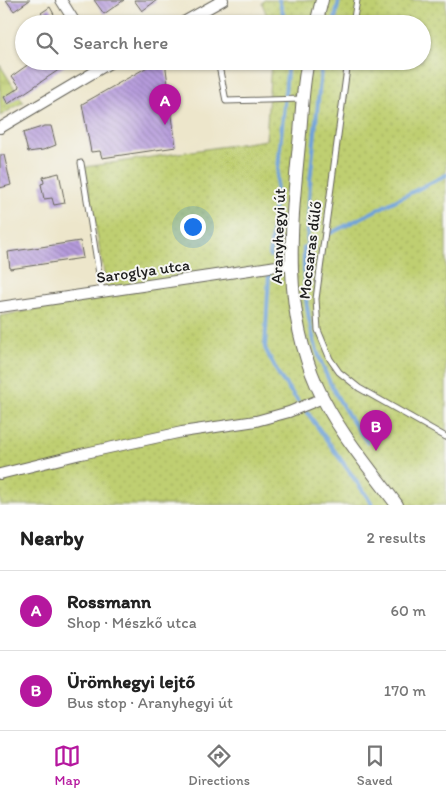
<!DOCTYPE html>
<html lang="en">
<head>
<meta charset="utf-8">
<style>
  :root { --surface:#fff; --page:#f6f6f6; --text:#222; --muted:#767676; --line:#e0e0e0; --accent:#b5179e }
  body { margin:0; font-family:Itim,sans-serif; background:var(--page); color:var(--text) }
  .you { position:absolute; left:192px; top:226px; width:18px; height:18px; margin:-12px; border:4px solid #fff; border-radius:50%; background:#1a73e8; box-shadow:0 0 0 8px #1a73e833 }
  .badge { display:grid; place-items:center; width:32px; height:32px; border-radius:50%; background:var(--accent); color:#fff; font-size:16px; font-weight:700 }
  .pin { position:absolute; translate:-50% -41px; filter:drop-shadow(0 1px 2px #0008) }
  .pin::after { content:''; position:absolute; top:26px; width:18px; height:15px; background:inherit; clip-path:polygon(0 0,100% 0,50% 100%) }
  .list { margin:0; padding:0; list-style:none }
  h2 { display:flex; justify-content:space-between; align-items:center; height:65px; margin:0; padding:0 20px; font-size:21px }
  h2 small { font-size:16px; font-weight:400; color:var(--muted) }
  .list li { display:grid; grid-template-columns:32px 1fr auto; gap:15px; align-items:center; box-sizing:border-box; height:80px; padding:0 20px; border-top:1px solid var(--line) }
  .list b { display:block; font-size:19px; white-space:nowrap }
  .list p { margin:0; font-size:16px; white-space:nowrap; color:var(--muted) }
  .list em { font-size:16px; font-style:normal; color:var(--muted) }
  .icon { flex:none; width:28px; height:28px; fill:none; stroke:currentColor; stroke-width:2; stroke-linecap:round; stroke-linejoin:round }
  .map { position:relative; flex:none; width:446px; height:505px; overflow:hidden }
  .search { position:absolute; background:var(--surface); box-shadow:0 1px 4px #0004; left:15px; right:15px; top:15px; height:55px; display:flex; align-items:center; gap:12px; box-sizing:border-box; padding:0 18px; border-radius:28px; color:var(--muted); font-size:19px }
  .sheet { height:225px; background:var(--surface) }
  nav { display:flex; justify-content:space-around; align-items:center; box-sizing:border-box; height:70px; border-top:1px solid var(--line); background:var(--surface); font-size:14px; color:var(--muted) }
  nav a { display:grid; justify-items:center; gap:2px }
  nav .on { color:var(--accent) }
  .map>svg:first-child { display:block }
  .grass { fill:url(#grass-dots); stroke:#6e7646 }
  .park { fill:url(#park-tufts); stroke:#6e7646 }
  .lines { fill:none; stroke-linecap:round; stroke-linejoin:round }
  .stream { stroke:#6da1d9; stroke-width:4 }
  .building { fill:url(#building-back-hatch) }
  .service-casing { stroke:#656359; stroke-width:7 }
  .minor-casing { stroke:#656359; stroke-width:12 }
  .tertiary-casing { stroke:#656359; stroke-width:14 }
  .service { stroke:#fff; stroke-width:5 }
  .minor { stroke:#fff; stroke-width:10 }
  .tertiary { stroke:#fff; stroke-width:12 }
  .labels { text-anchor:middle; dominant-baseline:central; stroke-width:4; stroke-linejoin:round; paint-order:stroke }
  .street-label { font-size:16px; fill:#1c1c1c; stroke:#f6f6f2 }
</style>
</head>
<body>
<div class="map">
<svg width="446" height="505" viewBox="0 0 446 505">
  <defs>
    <pattern id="grass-dots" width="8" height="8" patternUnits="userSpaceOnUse" patternTransform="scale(1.25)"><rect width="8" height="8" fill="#bfcf71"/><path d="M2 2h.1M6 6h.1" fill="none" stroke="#a4b161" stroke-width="1.8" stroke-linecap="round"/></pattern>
    <pattern id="park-tufts" width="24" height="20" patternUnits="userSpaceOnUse" patternTransform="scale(1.25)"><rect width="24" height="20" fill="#bfcf71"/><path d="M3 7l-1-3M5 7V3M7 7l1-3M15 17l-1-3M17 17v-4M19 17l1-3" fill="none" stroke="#a4b161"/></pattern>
    <pattern id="building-back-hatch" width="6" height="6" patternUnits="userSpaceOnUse" patternTransform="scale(1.25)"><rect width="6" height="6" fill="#b69bdc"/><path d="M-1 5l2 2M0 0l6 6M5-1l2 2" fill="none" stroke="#937eb2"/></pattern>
  </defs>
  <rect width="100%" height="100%" fill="#f6f6f2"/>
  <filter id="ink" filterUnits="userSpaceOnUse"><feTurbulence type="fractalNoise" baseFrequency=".02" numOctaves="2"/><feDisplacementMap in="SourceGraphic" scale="10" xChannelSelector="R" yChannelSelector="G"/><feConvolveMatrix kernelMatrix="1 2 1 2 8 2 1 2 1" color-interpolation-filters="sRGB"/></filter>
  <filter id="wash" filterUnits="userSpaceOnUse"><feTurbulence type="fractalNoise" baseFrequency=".0096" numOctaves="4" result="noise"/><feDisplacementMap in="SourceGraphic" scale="20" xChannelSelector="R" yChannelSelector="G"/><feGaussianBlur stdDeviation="1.12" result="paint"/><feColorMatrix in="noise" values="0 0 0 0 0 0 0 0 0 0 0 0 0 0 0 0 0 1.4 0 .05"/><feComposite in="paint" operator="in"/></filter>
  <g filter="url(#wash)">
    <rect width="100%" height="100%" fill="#ede6cb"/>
    <path class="grass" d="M264,0H446V505H0V316L108,295L85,167L266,140L271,61H422V24H270L262,3Z"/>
    <path class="park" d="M0,65L23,102L0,116Z"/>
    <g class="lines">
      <path class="stream" d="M279,0L286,24
        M334,24L339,0
        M331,233L446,175
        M313,242L304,248C302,326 320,380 367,442
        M307,245L310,182L322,61
        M270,256L288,61
        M269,273L265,348L280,377L298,401
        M307,412L373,505"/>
    </g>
    <g id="blocks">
      <path class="building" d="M6,0H30L14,11Z
        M94,0H124L104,14Z
        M134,0H157L142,11Z
        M50,7L56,18L48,23L41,13Z
        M33,61H72L8,104L4,97L20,87L12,76Z
        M158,61H165L176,147L102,158L100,151L91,152L82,104Z
        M45,126H51L56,145L43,150L28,152L23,133Z
        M0,155H4L11,185L0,188Z
        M59,173L65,203L54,205L52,198L44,199L41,184L44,183L43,177Z
        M80,241L83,258L10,269L8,252Z"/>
    </g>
  </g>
  <g filter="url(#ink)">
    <use href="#blocks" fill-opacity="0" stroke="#656359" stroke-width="1"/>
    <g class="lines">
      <defs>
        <path id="service" d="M353,24L357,0
          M218,61L226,101L303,99
          M348,61L316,299L318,330L330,359L339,372L359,388L446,437
          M81,163L102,292"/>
        <path id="minor" d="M61,0L76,24
          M180,24L223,0
          M0,128L113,61
          M0,307L290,264
          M0,474L81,454L182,432L256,421L289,412L323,398"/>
        <path id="tertiary" d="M316,24L322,0
          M308,61C302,88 302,117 299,144C291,227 282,307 317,386C336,429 369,467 397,505"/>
      </defs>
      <use href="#service" class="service-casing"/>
      <use href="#minor" class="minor-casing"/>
      <use href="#tertiary" class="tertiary-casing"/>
      <use href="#service" class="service"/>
      <use href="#minor" class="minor"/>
      <use href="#tertiary" class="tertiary"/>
    </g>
  </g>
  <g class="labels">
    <g class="street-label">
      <text transform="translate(278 236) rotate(-88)">Aranyhegyi út</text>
      <text transform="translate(310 250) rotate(-83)">Mocsaras dűlő</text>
      <text transform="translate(143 271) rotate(-8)">Saroglya utca</text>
    </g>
  </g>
</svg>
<div class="you"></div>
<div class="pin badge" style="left:165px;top:125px">A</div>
<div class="pin badge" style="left:376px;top:451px">B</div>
<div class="search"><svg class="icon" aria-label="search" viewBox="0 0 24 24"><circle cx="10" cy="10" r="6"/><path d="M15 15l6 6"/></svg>Search here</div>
</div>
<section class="sheet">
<h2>Nearby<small>2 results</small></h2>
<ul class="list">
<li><span class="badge">A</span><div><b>Rossmann</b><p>Shop · Mészkő utca</p></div><em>60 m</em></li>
<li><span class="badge">B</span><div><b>Ürömhegyi lejtő</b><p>Bus stop · Aranyhegyi út</p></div><em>170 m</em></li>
</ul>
</section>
<nav>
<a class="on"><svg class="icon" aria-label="map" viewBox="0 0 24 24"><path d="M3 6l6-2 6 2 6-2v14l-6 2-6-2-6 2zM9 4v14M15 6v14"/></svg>Map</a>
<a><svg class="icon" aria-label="directions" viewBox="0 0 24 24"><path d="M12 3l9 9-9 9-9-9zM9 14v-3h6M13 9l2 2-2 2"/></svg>Directions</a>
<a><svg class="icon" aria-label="saved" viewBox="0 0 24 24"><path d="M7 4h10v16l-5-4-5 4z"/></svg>Saved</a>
</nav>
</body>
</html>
